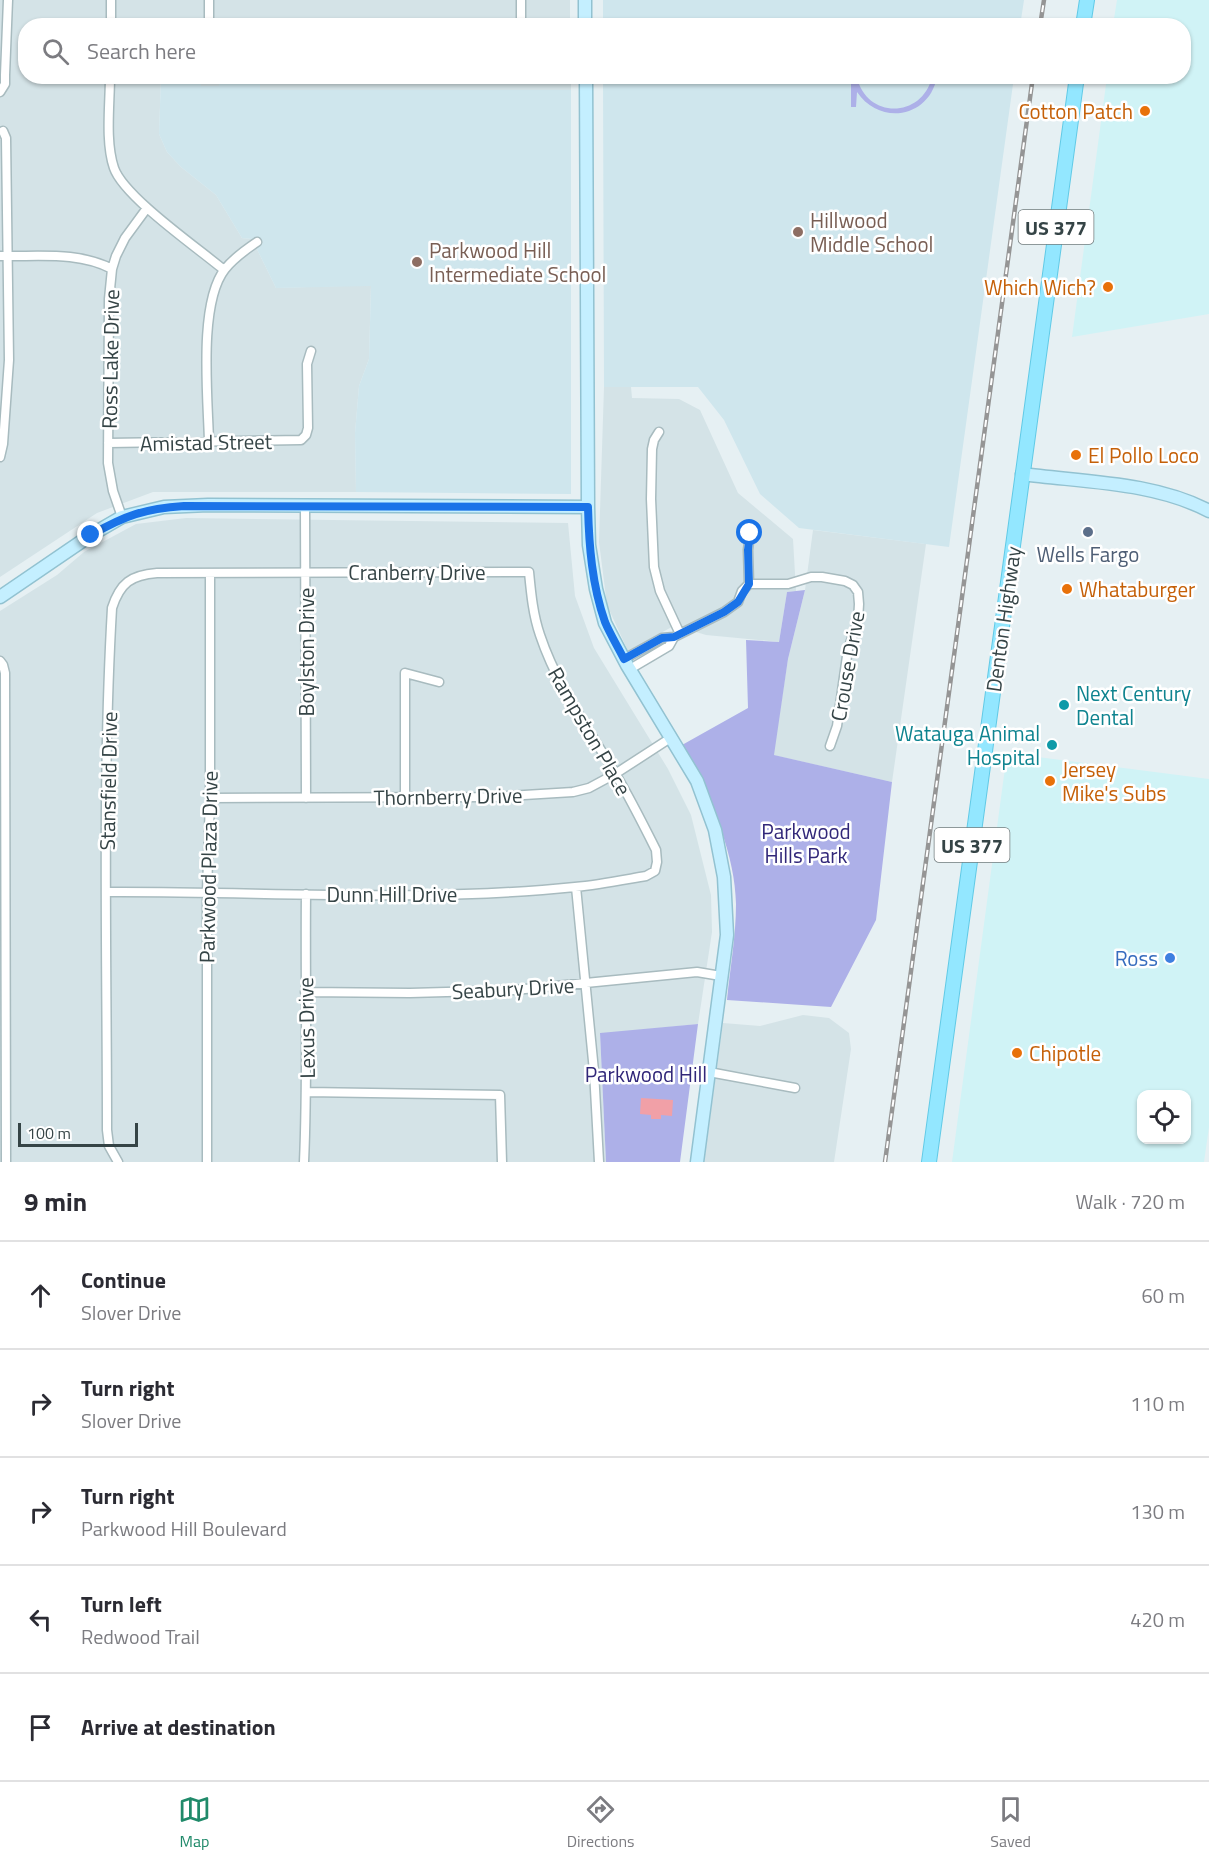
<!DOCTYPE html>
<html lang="en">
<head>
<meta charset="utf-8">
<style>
  :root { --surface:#fff; --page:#f2f2f3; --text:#2b2b33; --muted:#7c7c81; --line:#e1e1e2; --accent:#208a6a }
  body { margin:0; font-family:"Titillium Web",sans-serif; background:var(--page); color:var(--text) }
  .controls { position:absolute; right:18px; bottom:18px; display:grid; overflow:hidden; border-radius:12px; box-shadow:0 2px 4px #0004 }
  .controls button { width:54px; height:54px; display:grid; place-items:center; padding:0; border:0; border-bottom:2px solid var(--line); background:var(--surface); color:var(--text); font:30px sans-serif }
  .scale { position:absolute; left:18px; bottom:15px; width:120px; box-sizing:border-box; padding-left:6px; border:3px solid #354446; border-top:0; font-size:16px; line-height:21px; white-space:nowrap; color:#354446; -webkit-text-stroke:4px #fff; paint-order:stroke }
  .stop { position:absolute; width:18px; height:18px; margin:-14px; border:4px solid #1a73e8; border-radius:50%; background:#fff }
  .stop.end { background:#1a73e8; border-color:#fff; box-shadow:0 2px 6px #0008 }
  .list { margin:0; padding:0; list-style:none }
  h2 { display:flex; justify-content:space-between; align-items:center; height:78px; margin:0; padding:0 24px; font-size:26px }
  h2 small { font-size:20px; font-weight:400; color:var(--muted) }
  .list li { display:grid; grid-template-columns:39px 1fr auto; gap:18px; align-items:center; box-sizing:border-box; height:108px; padding:0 24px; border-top:2px solid var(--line) }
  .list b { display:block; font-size:22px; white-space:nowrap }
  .list p { margin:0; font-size:20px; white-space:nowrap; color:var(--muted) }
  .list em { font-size:20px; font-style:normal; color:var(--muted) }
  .icon { flex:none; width:33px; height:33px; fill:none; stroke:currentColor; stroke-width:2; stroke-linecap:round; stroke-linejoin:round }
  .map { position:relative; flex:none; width:1209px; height:1162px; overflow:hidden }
  .search { position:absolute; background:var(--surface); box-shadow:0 2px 4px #0004; left:18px; right:18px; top:18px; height:66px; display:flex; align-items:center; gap:15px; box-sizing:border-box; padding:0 21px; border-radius:24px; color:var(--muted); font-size:22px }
  .sheet { height:618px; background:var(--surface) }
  nav { display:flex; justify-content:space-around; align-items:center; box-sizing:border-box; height:84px; border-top:2px solid var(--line); background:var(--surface); font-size:16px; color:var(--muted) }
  nav a { display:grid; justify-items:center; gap:3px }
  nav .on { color:var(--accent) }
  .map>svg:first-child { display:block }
  .residential { fill:#d4e3e7 }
  .commercial { fill:#d0f3f6; fill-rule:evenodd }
  .education { fill:#cfe6ed }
  .green { fill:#adb0e8 }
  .water { fill:#f1a0a7 }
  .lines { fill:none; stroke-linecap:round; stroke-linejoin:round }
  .street-casing { stroke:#a8bbbf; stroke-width:11 }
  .secondary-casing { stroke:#92c2d1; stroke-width:15 }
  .primary-casing { stroke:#61cae6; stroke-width:16 }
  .street { stroke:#fff; stroke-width:8 }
  .secondary { stroke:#c4efff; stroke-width:12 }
  .primary { stroke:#93e7ff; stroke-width:14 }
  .rail-casing { stroke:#959595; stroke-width:4.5 }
  .rail { stroke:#fff; stroke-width:2; stroke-dasharray:7; stroke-linecap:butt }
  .route { stroke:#1a73e8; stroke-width:8 }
  .food-dot { fill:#e8710a; stroke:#fff; stroke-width:2 }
  .education-dot { fill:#8d6e63; stroke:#fff; stroke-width:2 }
  .service-dot { fill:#5c6f8a; stroke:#fff; stroke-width:2 }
  .culture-dot { fill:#0f9aa8; stroke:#fff; stroke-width:2 }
  .shop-dot { fill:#3f7fe0; stroke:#fff; stroke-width:2 }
  .labels { text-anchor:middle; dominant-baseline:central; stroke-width:5; stroke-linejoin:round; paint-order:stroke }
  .shield { fill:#fff; stroke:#727c7e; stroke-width:1.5 }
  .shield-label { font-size:20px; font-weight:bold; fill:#354446 }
  .food-label { font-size:21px; fill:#c56008; stroke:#fff; text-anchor:start }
  .education-label { font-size:21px; fill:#785e54; stroke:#fff; text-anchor:start }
  .street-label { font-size:21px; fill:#354446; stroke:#fff }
  .service-label { font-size:21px; fill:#4e5e75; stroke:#fff }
  .culture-label { font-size:21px; fill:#0d838f; stroke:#fff; text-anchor:start }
  .park-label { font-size:21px; fill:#312779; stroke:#fff }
  .shop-label { font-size:21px; fill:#366cbe; stroke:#fff; text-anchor:end }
</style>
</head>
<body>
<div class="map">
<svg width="1209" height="1162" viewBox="0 0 1209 1162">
  <rect width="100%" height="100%" fill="#e6f0f3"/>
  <path class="residential" d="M0,0H570V26H26V76L161,77L159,134L167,152L181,167L216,195L242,238L252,239L276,288L371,285L369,359L359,386L355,433L356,492H153L97,513L0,577Z
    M571,76V90H260V78H220V86H200V77Z
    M604,387H631L632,398L679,399L700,410L738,493L793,539L796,591L787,592L779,642L706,635L683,628L679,623L628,651L607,605L599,542Z
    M186,518L568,523L575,596L594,648L668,769L691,815L711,895L712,932L698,1024L600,1034L606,1162H0V611L57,575L84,552L136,524Z
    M813,530L926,544L892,782L773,755L788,659L805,590Z
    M803,1015L829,1018L849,1033L851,1049L834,1162H704L723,1023L760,1026Z"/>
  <path class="commercial" d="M1117,0H1209V314L1072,337L1107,77L1184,76V26L1113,25Z
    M1007,753L1209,779V1127L1204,1162H952ZM1142,1094H1186V1140H1142Z"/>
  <path class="education" d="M603,0H1024L1020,26L603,25Z
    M161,77H200L201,86H219L220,77H260V90H571V494L356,492L355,433L359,386L369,359L371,286L276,288L252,239L242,238L216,195L181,167L167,152L159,134Z
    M603,77H1014L949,547L799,528L760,494L724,420L698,387H604Z"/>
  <path class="green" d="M851,77H857C866,119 922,119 932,77H937C929,118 880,126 857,92L856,107H851Z
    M805,590L788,659L774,755L892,782L876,920L831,1007L727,1000C730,969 736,936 736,904C735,849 707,792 682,745L748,708L746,640L779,642L787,592Z
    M698,1024L680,1162H606L600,1033Z"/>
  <path class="water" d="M641,1098L673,1100L672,1116L661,1115V1119H651V1115L640,1114Z"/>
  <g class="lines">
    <defs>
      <path id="street" d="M521,0V26
        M111,26V0
        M209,26V0
        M110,76C110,104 105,142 114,168C124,197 198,248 224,270
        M0,92L5,84V75L8,0
        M0,256C37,257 78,251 112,269
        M659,432L654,440L652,449L651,499L654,567L660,591L680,634
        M209,442C208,398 198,303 225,269C234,258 245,250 257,242
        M108,443L301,440L306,435L308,428L307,364L311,351
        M0,457L3,444L9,360L6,138L3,131
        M305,506L306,798
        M122,517L113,491L108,463L109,299L112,269L116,256L125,238L147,208
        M749,584H788L811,577H822L845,581L853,585L858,592L859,604L858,621L848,649L837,726L830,746
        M624,659L662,638L674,637L724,612L738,602L742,591L749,584L748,550L750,533
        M0,661L3,665L5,673L6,1162
        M630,669L669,646L674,637
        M210,798L493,797L573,792L589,788L615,774L672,737
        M405,798V673L439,682
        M576,887L594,1071L599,1162
        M107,892C262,891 419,903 575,887C599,885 623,880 646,876L655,871L657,862L656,850C643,824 630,798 615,773C588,728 557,686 540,635C533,615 531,593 529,572L157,573C131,575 120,583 112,608C102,781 107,956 107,1130L109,1146L118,1162
        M305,992L410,993L515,990L697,972L721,976
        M709,1072L795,1088
        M307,1092L500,1095L502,1162
        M207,1162V892L210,798V573
        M304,1162C308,1073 305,983 306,894"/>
      <path id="secondary" d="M585,0V26
        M586,76L588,507L589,545L596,589L605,623L627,665L697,781L715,830L724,877L727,935L697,1162
        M1022,474C1083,482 1155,482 1209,511
        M0,597L91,535L122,517L164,507L208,505L588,507"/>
      <path id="primary" d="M1083,26L1087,0
        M929,1162L1077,76"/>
    </defs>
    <use href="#street" class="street-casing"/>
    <use href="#secondary" class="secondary-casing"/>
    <use href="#primary" class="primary-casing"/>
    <use href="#street" class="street"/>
    <use href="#secondary" class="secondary"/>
    <use href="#primary" class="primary"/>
    <defs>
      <path id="rail" d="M1040,26L1044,0
        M885,1162L1033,76"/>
    </defs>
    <use href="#rail" class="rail-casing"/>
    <use href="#rail" class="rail"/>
  </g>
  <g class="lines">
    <path class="route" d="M91,535C126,515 144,509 184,506L588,507C589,546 592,585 605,622C610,634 618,647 624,659L662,638L674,637L724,612L738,602L749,584L748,550L750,533"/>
  </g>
  <g class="food-dot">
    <circle cx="1145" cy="111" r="6"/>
    <circle cx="1108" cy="287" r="6"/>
    <circle cx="1076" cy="455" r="6"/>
    <circle cx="1067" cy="589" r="6"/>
    <circle cx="1050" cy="781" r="6"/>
    <circle cx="1017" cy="1053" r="6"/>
  </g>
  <g class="education-dot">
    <circle cx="798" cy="232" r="6"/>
    <circle cx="417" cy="262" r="6"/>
  </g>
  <circle class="service-dot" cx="1088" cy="532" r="6"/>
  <g class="culture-dot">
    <circle cx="1064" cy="705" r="6"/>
    <circle cx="1052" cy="745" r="6"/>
  </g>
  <circle class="shop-dot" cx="1170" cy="958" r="6"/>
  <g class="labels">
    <g class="shield">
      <rect x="1018.5" y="210" width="75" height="34" rx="4.5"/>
      <rect x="934.5" y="828" width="75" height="34" rx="4.5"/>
    </g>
    <g class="shield-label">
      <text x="1056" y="227">US 377</text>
      <text x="972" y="845">US 377</text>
    </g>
    <g class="food-label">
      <text x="1133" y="111" text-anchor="end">Cotton Patch</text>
      <text x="1096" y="287" text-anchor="end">Which Wich?</text>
      <text x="1088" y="455">El Pollo Loco</text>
      <text x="1079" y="589">Whataburger</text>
      <text x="1062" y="769">Jersey<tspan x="1062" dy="24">Mike's Subs</tspan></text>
      <text x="1029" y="1053">Chipotle</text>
    </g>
    <g class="education-label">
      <text x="810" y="220">Hillwood<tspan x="810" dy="24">Middle School</tspan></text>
      <text x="429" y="250">Parkwood Hill<tspan x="429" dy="24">Intermediate School</tspan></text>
    </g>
    <g class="street-label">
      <text transform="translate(110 359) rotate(-89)">Ross Lake Drive</text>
      <text transform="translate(206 442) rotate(-1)">Amistad Street</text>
      <text x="417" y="572">Cranberry Drive</text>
      <text transform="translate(1003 619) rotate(-82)">Denton Highway</text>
      <text transform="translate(306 652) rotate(-90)">Boylston Drive</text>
      <text transform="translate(847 666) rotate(-80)">Crouse Drive</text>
      <text transform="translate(590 731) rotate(60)">Rampston Place</text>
      <text transform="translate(108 781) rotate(-89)">Stansfield Drive</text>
      <text transform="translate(448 796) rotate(-1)">Thornberry Drive</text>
      <text transform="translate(208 867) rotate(-89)">Parkwood Plaza Drive</text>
      <text x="392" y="894">Dunn Hill Drive</text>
      <text transform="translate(513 988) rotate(-3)">Seabury Drive</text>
      <text transform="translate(306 1028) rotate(-91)">Lexus Drive</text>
    </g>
    <g class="service-label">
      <text x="1088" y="554">Wells Fargo</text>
    </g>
    <g class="culture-label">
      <text x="1076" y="693">Next Century<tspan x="1076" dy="24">Dental</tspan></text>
      <text x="1040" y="733" text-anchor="end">Watauga Animal<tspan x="1040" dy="24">Hospital</tspan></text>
    </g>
    <g class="park-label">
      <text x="806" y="831">Parkwood<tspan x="806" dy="24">Hills Park</tspan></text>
      <text x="646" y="1074">Parkwood Hill</text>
    </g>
    <g class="shop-label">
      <text x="1158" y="958">Ross</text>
    </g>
  </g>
</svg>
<div class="controls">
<button><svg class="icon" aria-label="locate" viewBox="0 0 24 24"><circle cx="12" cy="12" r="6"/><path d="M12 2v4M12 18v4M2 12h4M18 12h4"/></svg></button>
</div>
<div class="scale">100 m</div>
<div class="stop" style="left:750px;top:533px"></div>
<div class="stop end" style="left:91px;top:535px"></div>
<div class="search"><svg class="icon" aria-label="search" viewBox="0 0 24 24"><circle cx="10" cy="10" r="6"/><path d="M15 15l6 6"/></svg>Search here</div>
</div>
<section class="sheet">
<h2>9 min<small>Walk · 720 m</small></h2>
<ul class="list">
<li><svg class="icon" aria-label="ahead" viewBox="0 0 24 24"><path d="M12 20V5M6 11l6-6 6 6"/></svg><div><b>Continue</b><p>Slover Drive</p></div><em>60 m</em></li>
<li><svg class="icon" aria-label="right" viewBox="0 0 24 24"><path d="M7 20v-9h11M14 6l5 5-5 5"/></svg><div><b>Turn right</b><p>Slover Drive</p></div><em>110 m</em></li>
<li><svg class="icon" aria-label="right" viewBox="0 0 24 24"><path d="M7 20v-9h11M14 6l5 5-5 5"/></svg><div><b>Turn right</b><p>Parkwood Hill Boulevard</p></div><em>130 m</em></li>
<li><svg class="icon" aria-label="left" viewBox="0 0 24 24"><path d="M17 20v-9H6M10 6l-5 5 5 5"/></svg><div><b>Turn left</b><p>Redwood Trail</p></div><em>420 m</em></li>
<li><svg class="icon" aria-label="arrive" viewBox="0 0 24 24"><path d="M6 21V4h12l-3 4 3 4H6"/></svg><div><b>Arrive at destination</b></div></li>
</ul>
</section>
<nav>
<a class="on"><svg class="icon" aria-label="map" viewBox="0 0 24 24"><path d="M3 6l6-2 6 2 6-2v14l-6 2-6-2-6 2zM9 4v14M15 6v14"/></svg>Map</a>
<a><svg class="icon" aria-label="directions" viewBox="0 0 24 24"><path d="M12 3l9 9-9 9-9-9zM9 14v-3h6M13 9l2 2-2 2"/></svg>Directions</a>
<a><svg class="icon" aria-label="saved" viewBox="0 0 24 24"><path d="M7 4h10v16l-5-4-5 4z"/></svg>Saved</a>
</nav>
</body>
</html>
